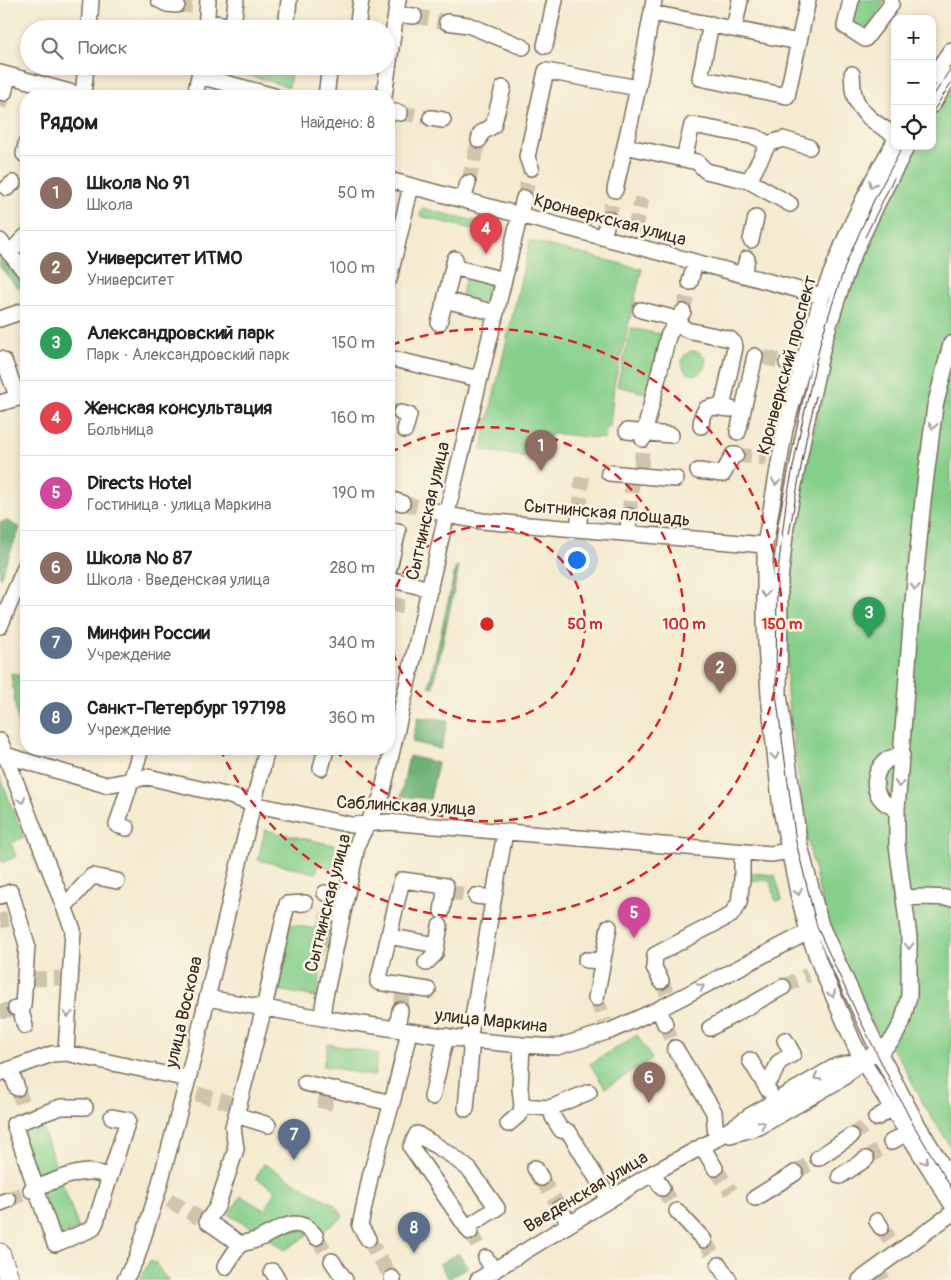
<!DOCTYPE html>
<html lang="ru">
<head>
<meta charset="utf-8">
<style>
  :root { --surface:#fff; --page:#f6f6f6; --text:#222; --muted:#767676; --line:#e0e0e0; --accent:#d1495b }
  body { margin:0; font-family:Pangolin,sans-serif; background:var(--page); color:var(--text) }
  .controls { position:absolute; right:15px; top:15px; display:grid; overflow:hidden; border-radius:10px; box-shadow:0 2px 8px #0003 }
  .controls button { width:45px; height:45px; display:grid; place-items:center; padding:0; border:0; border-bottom:1px solid var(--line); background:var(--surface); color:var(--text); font:25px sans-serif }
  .you { position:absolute; left:576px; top:559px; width:18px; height:18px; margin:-12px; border:4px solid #fff; border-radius:50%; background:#1a73e8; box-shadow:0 0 0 8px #1a73e833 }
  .badge { display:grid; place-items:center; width:32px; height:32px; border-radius:50%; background:var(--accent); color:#fff; font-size:16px; font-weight:700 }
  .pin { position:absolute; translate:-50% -41px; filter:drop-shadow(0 1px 2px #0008) }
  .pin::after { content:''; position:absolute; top:26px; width:18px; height:15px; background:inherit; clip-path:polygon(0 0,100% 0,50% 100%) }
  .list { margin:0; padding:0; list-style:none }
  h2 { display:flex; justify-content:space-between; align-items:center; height:65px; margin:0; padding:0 20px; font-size:21px }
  h2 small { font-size:16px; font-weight:400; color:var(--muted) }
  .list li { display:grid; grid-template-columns:32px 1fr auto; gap:15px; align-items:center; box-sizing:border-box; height:75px; padding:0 20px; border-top:1px solid var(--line) }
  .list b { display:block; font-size:19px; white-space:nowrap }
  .list p { margin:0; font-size:16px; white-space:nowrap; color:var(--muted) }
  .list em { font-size:16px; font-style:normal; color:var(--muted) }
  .icon { flex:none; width:28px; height:28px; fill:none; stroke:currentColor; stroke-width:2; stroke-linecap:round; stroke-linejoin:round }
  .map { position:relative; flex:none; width:951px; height:1280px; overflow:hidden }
  .search { position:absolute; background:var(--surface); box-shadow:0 2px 8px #0003; left:20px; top:20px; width:375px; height:55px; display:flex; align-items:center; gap:12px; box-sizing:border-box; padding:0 18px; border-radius:28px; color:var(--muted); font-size:19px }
  .panel { position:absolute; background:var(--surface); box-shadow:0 2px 8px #0003; left:20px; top:90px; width:375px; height:665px; border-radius:20px }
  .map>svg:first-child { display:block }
  .green { fill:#86cf8b; stroke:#607c54 }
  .forest { fill:#6cb277; stroke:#546e4a }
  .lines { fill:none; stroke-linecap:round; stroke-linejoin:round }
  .minor-tunnel { stroke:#cfc4ac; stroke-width:15; stroke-dasharray:15 8; stroke-linecap:butt }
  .minor-casing { stroke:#7c6d5c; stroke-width:18 }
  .major-casing { stroke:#7c6d5c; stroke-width:21 }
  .minor { stroke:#fff; stroke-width:15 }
  .major { stroke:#fff; stroke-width:19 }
  .tram { stroke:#3b2a1e; stroke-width:1 }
  .oneway { stroke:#a79f9a }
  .ring { fill:none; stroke:#d62828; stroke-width:2.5; stroke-dasharray:9 6 }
  .labels { text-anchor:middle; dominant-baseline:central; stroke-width:5; stroke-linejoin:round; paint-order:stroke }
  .street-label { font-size:18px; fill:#3b2a1e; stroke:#fcf5e5 }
  .centre { fill:#d62828; stroke:#fcf5e5; stroke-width:2.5 }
  .ring-label { font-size:15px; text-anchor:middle; font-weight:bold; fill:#d62828; stroke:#fcf5e5; stroke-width:5; stroke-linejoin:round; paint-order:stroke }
</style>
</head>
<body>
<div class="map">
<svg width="951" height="1280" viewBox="0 0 951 1280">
  <rect width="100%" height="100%" fill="#fcf5e5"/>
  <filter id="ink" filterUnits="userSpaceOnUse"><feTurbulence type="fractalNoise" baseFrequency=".02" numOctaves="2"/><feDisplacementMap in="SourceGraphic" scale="10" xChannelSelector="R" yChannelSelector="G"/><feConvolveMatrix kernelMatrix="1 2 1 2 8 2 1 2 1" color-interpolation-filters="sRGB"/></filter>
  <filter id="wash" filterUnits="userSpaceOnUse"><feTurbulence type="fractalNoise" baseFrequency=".0096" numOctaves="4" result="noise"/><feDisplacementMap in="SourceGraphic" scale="20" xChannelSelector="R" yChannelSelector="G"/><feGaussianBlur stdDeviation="1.12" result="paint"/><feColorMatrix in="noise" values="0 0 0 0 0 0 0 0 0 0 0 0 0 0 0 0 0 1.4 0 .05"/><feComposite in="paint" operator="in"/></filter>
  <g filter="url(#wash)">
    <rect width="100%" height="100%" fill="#f4ead0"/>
    <path class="green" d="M854,0H886L863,35L849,25Z
      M218,66H232L254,73L255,66H292L289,87Z
      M951,89V1148L924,1105L900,1059L872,1023L826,920L807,838L787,695V581L795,522L812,436L844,299L868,236L905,162L915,146H932V119Z
      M422,208L499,227L487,233L420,216Z
      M530,241L642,269L614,385L610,427L606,428L605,439L551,433L547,460L481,450Z
      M466,276L491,282L486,303L461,298Z
      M631,328L664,335L650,394L617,386Z
      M682 363a12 12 0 1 1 24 0a12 12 0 1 1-24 0Z
      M11,673L26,678V734L19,732Z
      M0,777L24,837L11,843L16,857L2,862L0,858Z
      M265,830L343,847L338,870L318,865L316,873L258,860Z
      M748,873L775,875L782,900L776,901L770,881L749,880Z
      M319,912L332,914L316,997L278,990L290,924L315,929Z
      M637,1035L652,1059L605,1088L590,1064Z
      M328,1044L378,1054L374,1076L323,1066Z
      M39,1119L79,1229L58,1236L18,1126Z
      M264,1164L336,1206L343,1217L319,1234L267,1228L253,1229L229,1215L241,1196L264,1210L276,1190L256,1178Z
      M291,1228L309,1234L285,1250L267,1238Z
      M150,1260L153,1263L157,1262C158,1269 164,1277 170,1280H140Z"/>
    <path class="forest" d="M0,255L25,285L17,288L0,267Z
      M7,521L20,528L0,578V522Z
      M456,566L459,567L433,687L429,686Z
      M418,717L448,720L441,749L412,742Z
      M409,756L438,763L430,799L401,796Z
      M458,1253L468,1267L449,1279L439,1264Z"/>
  </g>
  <g filter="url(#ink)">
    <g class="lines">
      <path class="minor-tunnel" d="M177,5L202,7
        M414,16L447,22
        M0,107L4,93
        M400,113L431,118
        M468,183L479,140
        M524,198L531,168
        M608,219L615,190
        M634,231L642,198
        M683,312L690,282
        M763,357L787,363
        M389,410L401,413
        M736,455L767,458
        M641,467L643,439
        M402,503L436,511
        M580,512L582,477
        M629,516L632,484
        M389,603L411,609
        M448,892L476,896
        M0,921L8,919
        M31,979L60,978
        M661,981L667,993
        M783,987L808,975
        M596,998L605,1022
        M400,1010L403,993
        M0,1012L16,1008
        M665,1024L675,1048
        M17,1088L27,1114
        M197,1094L230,1103
        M324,1109L327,1093
        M851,1136L876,1118
        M866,1159L891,1142
        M715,1168L731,1192
        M795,1173L818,1158
        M541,1178L560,1208
        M662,1188L677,1211
        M8,1200L31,1190
        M169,1200L199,1218
        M881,1227L891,1241
        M470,1232L486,1258
        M316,1237L332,1261
        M368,1239L392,1278
        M704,1240L719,1265
        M881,1276L883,1280"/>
      <defs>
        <path id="minor" d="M159,0L167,4L177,5
          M851,0L845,26L865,39L891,5V0
          M652,13L799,42
          M396,14L414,16
          M287,19L289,0
          M207,22L233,26L236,0
          M447,22L468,25L523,47
          M711,24L700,78L787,96L808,0
          M89,29L91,0
          M206,29L208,0
          M357,29L361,0
          M734,29L740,0
          M545,46L555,0
          M0,73L84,96
          M852,74C853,80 852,88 854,94C859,114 878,125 895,135
          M199,76L274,96
          M932,78L951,50
          M4,93L8,76
          M83,96L86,66
          M195,96L201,66
          M326,96L330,66
          M384,96L398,0
          M932,105L951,75
          M389,111L400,113
          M431,118L443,120
          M479,140L481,133L493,126L503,88
          M895,141L873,180L848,232L822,296L785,429L765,545V625L769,695L781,810L798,893L808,932L822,970L852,1039L862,1060L951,1203
          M625,146L697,162L706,171L749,181L790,204
          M907,146L878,202L850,262L837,300L824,341L804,433L786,526L780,581L779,694L799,842L821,926L879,1052L917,1124L951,1180
          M24,154L26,144
          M684,159L692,125L756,137L768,144
          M531,168L527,157L546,71L638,88
          M389,180L822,296
          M749,181L768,144L783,139L809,147
          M7,188L13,183
          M615,190L638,88L654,0
          M463,200L468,183
          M603,237L608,219
          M751,240L756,218
          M0,241L26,273
          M9,253L26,236
          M453,267L504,280
          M743,274L747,259
          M389,279L411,186
          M690,282L695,262
          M446,296L455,259
          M445,300L496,313
          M641,310L669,317C675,320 680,326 687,330L730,339L734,343L735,347L722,408
          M0,319L26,310
          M439,323L446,297
          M389,358L479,379
          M0,359L4,361L18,398L0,403
          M787,363L803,366
          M401,413L409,415L405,430
          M701,426L702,416L706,409L713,407L731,409
          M627,431L671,435
          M738,432L755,356
          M643,439L668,336L683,312
          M698,471L723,474L733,455H736
          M609,473L676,479
          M393,500L402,503
          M436,511L446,515L482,521L765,545
          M578,529L580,512
          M628,533L629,516
          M389,568L398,531
          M389,579L430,589
          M0,626L26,565
          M0,741L73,930L66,1053
          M0,755H5L106,785L148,777L230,796L253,804L351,825L388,822L771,854L789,851
          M321,768L326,749
          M897,809C892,807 887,805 883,801C871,790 874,770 887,760C891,757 897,756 902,755
          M127,828L117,825L141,749
          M325,893L346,897
          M0,896L11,892L27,945L23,1006L16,1008
          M476,896L493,898
          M905,898L925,897L951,898
          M64,907L92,876L117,881
          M388,936L436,945
          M586,960L603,961
          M426,963L435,954L440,926
          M661,981L654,967L655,955L731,915L739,903L742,879V852
          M428,990L378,982L402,880L446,886L442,911
          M207,998L322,1018L469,1040L522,1045L557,1047L610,1031L659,1009L808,932
          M596,998L609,927
          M20,1007L25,1026
          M659,1009L665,1024
          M322,1018L324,1001L358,842L381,798L448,508L524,198
          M710,1028L783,987
          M397,1029L400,1010
          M675,1048L714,1112L716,1139
          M750,1060L769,1091
          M10,1069L17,1088
          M0,1073L52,1054L66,1053L188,1079
          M305,1083L392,1103L406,1045L409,1031
          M764,1083L772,1077L779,1062L793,1054L785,1040
          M432,1097L446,1036
          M522,1106L550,1108L589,1092
          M85,1107H61L14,1124L55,1244L92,1229L96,1222L100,1208L128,1120L112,1117
          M550,1108L553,1117L561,1130L569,1132L609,1199
          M466,1109L471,1050L469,1040L505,832
          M236,1115L268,1125
          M876,1118L892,1108
          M508,1124L520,1114L522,1106L520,1088L522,1045
          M730,1135L759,1127L843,1078L861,1061
          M891,1142L907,1133
          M702,1146L715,1168
          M818,1158L851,1136
          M535,1168L541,1178
          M653,1173L662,1188
          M840,1176L866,1159
          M31,1190C51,1183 69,1172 91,1172C97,1172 104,1175 110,1176
          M755,1198L795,1173
          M0,1203L8,1200
          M560,1208L569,1224
          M677,1211L704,1240
          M877,1221L881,1227
          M467,1227L497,1208L470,1170L451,1155L417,1134L411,1147L470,1232
          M368,1239L360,1226L371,1173L392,1103
          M240,1244C247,1242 256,1241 263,1237C282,1227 300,1214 316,1237
          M486,1258L494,1271
          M332,1261L345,1280
          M719,1265L729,1280
          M225,1267L240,1244L207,1221L217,1207L236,1149L233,1127L264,1008L287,904L305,903
          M272,1271L278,1280
          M392,1278L393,1280
          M125,1280L137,1257L157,1194L188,1079L249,821L267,749
          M478,1280L653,1173L716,1139L751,1115L836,1066L862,1060L882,1050L893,1039L902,1023L909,996V937L897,845V809L912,612L923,500L935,406L951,344
          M860,1280L951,1214"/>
        <path id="major" d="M0,1253L10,1280"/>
      </defs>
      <use href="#minor" class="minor-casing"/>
      <use href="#major" class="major-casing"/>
      <use href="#minor" class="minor"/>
      <use href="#major" class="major"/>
      <path class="tram" d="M932,98L951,68
        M932,113L951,83
        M903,146L874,200L847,261L834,299L821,340L800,432L786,503L777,579L776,694L796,842L817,927L859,1018L889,1078L914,1126L951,1187
        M865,237L894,178
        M789,534L807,434L816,396"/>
    </g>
    <defs><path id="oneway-chevron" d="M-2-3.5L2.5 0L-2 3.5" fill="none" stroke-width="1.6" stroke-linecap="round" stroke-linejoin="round" transform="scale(1.25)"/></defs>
    <g class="oneway">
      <use href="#oneway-chevron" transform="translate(872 184) rotate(117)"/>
      <use href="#oneway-chevron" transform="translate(933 426) rotate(97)"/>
      <use href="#oneway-chevron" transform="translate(776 482) rotate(100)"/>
      <use href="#oneway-chevron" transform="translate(915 587) rotate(96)"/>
      <use href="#oneway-chevron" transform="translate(765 594) rotate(90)"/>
      <use href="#oneway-chevron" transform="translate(775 756) rotate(84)"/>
      <use href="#oneway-chevron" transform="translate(899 784) rotate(95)"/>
      <use href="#oneway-chevron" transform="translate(22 800) rotate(69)"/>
      <use href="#oneway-chevron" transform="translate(798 892) rotate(77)"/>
      <use href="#oneway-chevron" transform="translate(909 946) rotate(90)"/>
      <use href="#oneway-chevron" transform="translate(701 987) rotate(-28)"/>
      <use href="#oneway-chevron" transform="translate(832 994) rotate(67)"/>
      <use href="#oneway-chevron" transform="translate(68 1014) rotate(94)"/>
      <use href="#oneway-chevron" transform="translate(817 1077) rotate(150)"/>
      <use href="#oneway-chevron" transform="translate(762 1124) rotate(-26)"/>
      <use href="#oneway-chevron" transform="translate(925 1161) rotate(58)"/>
    </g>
  </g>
  <g class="ring">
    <circle cx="487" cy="624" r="98"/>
    <path d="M390 453A197 197 0 1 1 335 749"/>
    <path d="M391 345A295 295 0 1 1 221 751"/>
  </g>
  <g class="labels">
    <g class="street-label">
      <text transform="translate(610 220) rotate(15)">Кронверкская улица</text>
      <text transform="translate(787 365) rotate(-75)">Кронверкский проспект</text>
      <text transform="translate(428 511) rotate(-77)">Сытнинская улица</text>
      <text transform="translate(607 513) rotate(5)">Сытнинская площадь</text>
      <text transform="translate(406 806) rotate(3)">Саблинская улица</text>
      <text transform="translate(328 903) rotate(-76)">Сытнинская улица</text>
      <text transform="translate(184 1012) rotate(-77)">улица Воскова</text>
      <text transform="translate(491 1021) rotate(6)">улица Маркина</text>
      <text transform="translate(586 1192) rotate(-31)">Введенская улица</text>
    </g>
  </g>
  <circle cx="487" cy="624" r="8" class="centre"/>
  <g class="ring-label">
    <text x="585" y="629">50 m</text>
    <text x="684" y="629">100 m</text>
    <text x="782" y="629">150 m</text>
  </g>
</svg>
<div class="controls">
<button>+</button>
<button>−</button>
<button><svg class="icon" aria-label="locate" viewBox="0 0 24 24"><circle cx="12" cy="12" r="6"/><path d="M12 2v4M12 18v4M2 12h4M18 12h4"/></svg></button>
</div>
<div class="you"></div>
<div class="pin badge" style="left:541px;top:471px;background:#8d6e63">1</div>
<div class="pin badge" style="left:720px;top:693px;background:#8d6e63">2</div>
<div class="pin badge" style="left:869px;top:638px;background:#2e9e5b">3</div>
<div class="pin badge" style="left:486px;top:254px;background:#e0444e">4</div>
<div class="pin badge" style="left:634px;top:938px;background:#d1479c">5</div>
<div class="pin badge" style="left:649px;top:1103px;background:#8d6e63">6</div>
<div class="pin badge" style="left:294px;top:1160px;background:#5c6f8a">7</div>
<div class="pin badge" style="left:414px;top:1253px;background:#5c6f8a">8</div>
<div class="search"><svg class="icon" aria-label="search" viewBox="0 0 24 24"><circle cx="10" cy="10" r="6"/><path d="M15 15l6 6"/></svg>Поиск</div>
<section class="panel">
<h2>Рядом<small>Найдено: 8</small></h2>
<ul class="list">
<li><span class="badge" style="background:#8d6e63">1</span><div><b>Школа № 91</b><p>Школа</p></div><em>50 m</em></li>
<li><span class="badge" style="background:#8d6e63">2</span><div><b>Университет ИТМО</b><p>Университет</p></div><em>100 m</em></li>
<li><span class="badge" style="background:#2e9e5b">3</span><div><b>Александровский парк</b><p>Парк · Александровский парк</p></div><em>150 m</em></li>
<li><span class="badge" style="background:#e0444e">4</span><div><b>Женская консультация</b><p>Больница</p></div><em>160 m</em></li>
<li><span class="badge" style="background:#d1479c">5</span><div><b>Directs Hotel</b><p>Гостиница · улица Маркина</p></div><em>190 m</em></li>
<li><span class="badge" style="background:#8d6e63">6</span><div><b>Школа № 87</b><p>Школа · Введенская улица</p></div><em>280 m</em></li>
<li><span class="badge" style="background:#5c6f8a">7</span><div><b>Минфин России</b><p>Учреждение</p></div><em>340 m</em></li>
<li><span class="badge" style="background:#5c6f8a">8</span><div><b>Санкт-Петербург 197198</b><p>Учреждение</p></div><em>360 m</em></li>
</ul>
</section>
</div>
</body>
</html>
